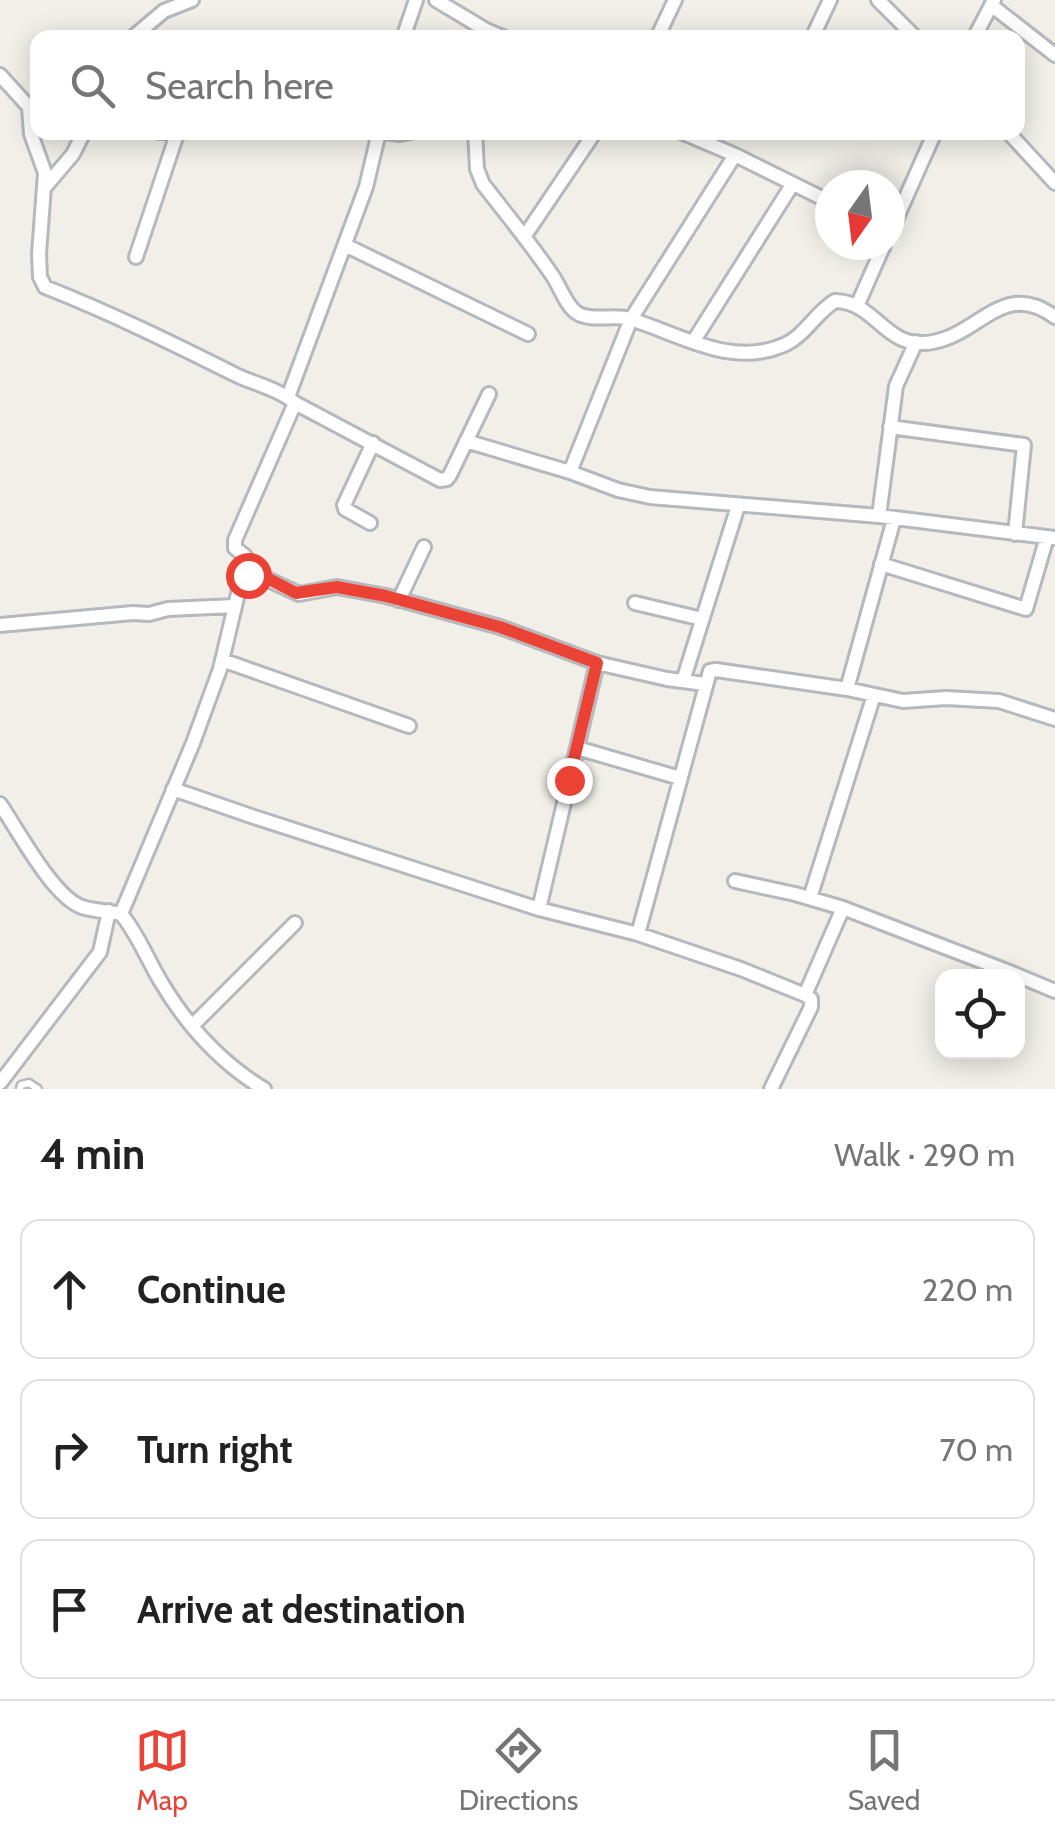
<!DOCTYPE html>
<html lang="en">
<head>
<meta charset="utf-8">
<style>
  :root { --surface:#fff; --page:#f6f6f6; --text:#222; --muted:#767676; --line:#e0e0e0; --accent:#ea4335 }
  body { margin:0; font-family:Cabin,sans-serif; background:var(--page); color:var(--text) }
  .controls { position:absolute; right:30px; bottom:30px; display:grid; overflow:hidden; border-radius:20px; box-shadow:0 5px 25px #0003 }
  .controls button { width:90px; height:90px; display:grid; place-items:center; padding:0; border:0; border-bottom:2px solid var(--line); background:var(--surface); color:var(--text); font:50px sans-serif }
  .compass { position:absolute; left:815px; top:170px; width:90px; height:90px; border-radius:50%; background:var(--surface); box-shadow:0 5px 25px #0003; rotate:194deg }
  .stop { position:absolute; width:30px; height:30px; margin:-22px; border:8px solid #ea4335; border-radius:50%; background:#fff }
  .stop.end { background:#ea4335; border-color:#fff; box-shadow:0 2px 10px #0008 }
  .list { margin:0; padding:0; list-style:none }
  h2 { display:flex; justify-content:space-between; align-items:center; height:130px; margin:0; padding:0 40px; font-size:42px }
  h2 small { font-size:32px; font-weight:400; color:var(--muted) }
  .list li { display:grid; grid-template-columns:65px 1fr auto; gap:30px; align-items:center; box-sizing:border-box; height:140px; margin:0 20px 20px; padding:0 20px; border:2px solid var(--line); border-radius:20px }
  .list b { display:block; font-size:38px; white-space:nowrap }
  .list em { font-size:32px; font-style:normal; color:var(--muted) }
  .icon { flex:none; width:55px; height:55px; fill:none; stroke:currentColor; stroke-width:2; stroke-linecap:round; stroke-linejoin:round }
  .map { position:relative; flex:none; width:1055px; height:1089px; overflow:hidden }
  .search { position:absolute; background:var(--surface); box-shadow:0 5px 25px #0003; left:30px; right:30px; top:30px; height:110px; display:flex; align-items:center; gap:25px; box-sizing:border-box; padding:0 35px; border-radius:20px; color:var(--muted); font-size:38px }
  .sheet { height:610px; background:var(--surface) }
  nav { display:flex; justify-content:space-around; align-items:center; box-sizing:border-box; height:140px; border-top:2px solid var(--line); background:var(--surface); font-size:28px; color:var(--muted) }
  nav a { display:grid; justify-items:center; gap:5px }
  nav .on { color:var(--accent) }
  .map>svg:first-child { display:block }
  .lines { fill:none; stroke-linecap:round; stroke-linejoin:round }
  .lane-casing { stroke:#b5b8bc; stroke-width:11 }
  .street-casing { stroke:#b5b8bc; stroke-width:18 }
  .lane { stroke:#fff; stroke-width:6 }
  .street { stroke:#fff; stroke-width:12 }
  .route { stroke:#ea4335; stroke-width:12 }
</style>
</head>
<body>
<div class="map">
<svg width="1055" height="1089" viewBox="0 0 1055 1089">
  <rect width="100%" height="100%" fill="#f1efe8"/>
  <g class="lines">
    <defs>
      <path id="lane" d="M20,1089L21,1085L29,1083L38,1089"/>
      <path id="street" d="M436,0L486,30L505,38
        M878,0L916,38
        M991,5L1055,55
        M132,38L164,11L192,0
        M403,38L416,0
        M657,38L675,0
        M812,38L830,0
        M974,38L994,0
        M0,75L29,107L31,134L45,173L39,254L40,277L45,287C111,313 174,344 238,376C256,384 280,390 295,403L440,480L447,479L450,475L489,394
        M159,132H183
        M385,132L400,134L411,132
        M475,132L477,169L483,184C506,214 531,244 552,275C560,286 566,306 577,313C591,322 615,314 630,319C680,334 730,368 784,345C806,335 815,313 835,301C878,302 884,351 933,342C981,333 1004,279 1055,317
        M681,132L735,155L830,202
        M1008,132L1055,183
        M45,187L73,154L84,132
        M890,233L935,132
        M524,237L595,132
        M345,245L528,334
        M136,257L177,134
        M857,306L884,245
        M693,342L792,185
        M288,397L366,187L379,132
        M890,427L1024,445L1015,534
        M466,441L570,472L618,490L650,497L879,516L1055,538
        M570,472L631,319L735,155
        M879,516L896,386L916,342
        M370,523L345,509L344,505L373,443
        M881,564L1026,609L1047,537
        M241,581L248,575H258L299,594L337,587L386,596L500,627L597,663L667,679L705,684
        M399,600L424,547
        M635,603L702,619
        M0,625L133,613L149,614L168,609L235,606
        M222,660L409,726
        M683,681L738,506
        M847,689L894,519
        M577,748L680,778
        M173,789L254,817L539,909L638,934L741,969L805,995L811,999V1007L771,1089
        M0,804C18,830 53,897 82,907C94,911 109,911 121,914C138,934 147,959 161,982C186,1024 221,1063 264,1089
        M735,881L795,894L843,908L1012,973L1055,991
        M810,898L874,695
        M539,909L597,663
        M121,914L193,743L220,669L241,581L247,562L245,556L235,548V540L295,403
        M638,934L710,671L716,670L847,689L903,701L946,698L999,701L1055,719
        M805,995L843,908
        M192,1026L295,923
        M0,1083L100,952L109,911"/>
    </defs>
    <use href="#lane" class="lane-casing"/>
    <use href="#street" class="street-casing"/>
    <use href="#lane" class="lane"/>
    <use href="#street" class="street"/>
  </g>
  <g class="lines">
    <path class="route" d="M248,575H261L296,593L337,587L386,596L500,627L597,663L569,780"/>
  </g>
</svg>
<div class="controls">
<button><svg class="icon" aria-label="locate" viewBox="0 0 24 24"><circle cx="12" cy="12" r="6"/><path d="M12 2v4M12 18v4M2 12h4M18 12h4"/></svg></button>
</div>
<svg class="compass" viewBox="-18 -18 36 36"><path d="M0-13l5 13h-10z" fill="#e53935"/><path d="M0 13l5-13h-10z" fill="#767676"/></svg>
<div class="stop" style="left:248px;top:575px"></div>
<div class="stop end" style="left:569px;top:780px"></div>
<div class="search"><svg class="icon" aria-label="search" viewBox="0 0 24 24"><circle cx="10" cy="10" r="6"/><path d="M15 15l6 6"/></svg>Search here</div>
</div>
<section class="sheet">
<h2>4 min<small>Walk · 290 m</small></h2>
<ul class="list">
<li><svg class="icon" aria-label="ahead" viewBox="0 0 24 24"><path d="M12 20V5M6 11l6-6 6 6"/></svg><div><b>Continue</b></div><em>220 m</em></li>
<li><svg class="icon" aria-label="right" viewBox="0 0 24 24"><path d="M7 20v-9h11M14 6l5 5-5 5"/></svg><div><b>Turn right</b></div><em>70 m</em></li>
<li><svg class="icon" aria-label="arrive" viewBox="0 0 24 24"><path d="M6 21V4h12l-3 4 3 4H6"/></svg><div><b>Arrive at destination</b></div></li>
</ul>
</section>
<nav>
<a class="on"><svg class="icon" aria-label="map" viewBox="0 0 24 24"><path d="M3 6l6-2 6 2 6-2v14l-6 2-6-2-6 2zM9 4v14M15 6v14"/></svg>Map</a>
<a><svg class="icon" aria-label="directions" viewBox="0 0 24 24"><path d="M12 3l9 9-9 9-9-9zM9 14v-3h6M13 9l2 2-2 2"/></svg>Directions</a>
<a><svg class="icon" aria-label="saved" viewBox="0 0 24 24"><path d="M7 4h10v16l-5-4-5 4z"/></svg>Saved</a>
</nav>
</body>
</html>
